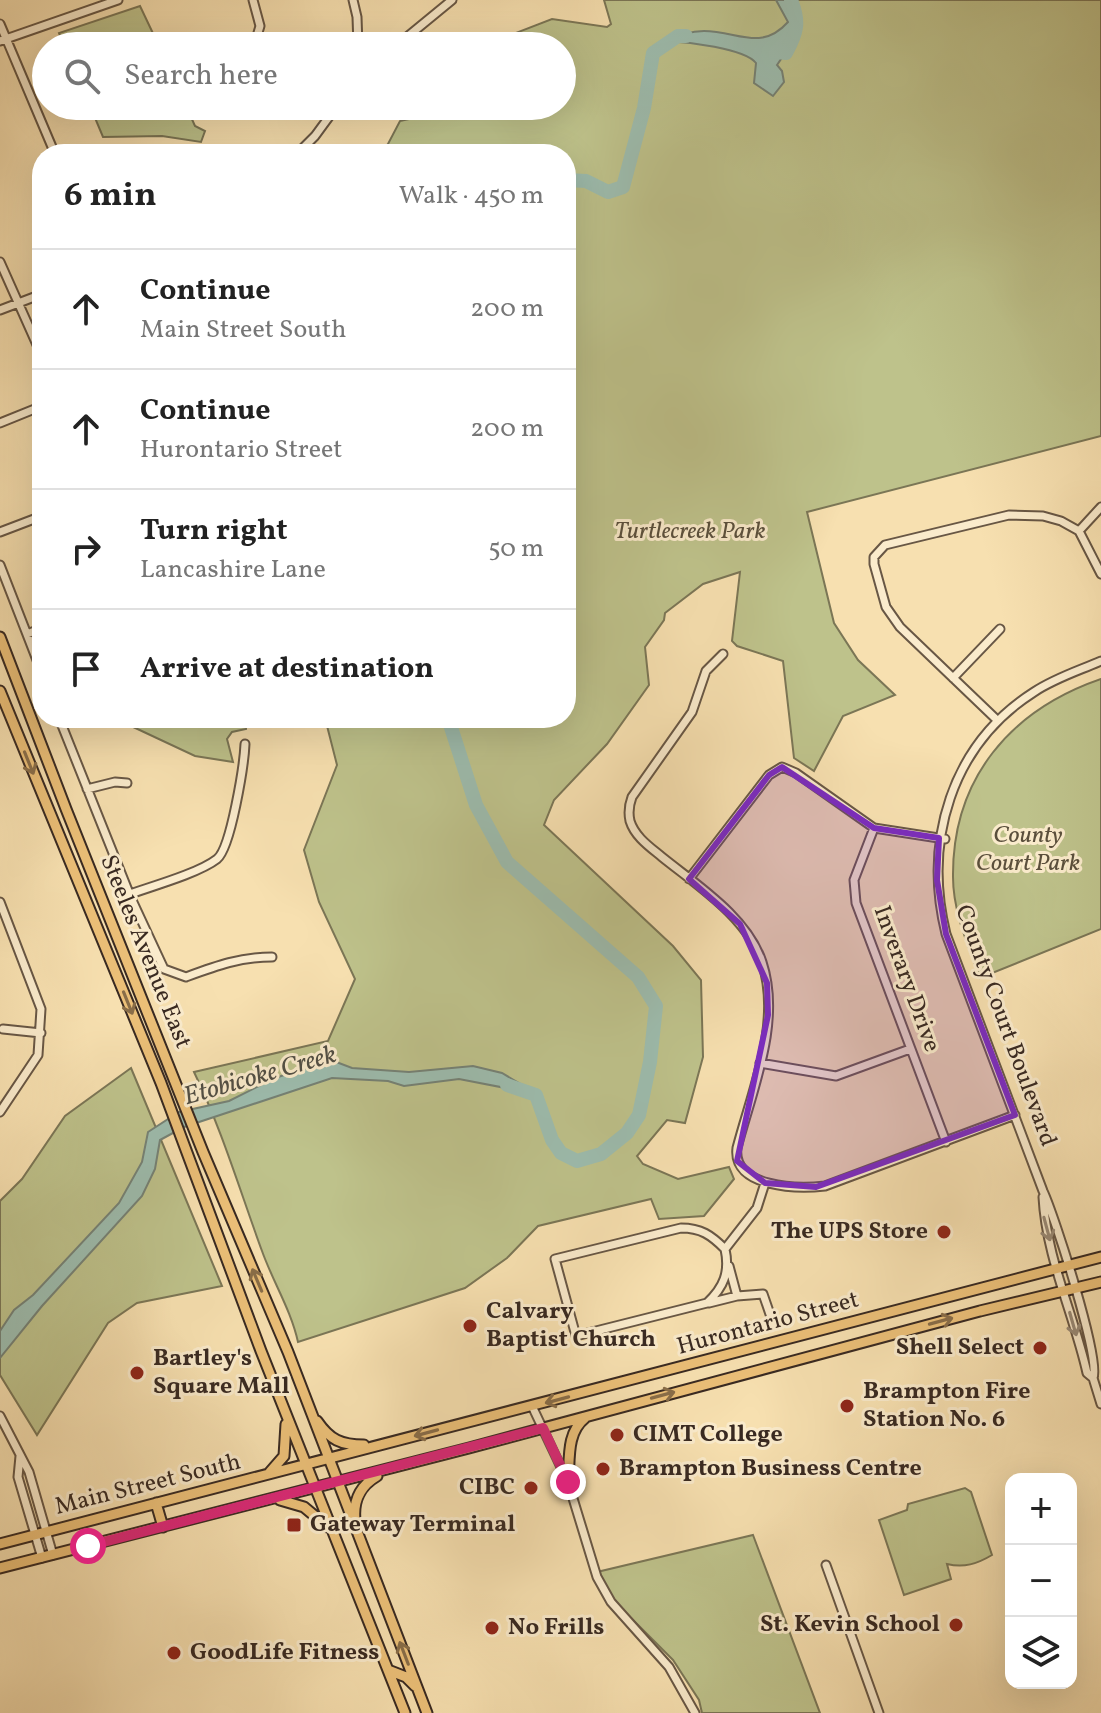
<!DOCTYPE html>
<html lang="en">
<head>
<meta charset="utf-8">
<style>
  :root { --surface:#fff; --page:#f6f6f6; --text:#222; --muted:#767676; --line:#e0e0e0 }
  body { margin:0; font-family:Vollkorn,serif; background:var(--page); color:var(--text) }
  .controls { position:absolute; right:24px; bottom:24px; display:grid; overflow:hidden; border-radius:16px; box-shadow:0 8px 32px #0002 }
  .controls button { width:72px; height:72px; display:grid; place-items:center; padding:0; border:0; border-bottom:2px solid var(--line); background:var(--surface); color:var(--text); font:40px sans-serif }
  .stop { position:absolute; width:24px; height:24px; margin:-18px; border:6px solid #db2777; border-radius:50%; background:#fff }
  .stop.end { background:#db2777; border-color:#fff; box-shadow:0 2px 8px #0008 }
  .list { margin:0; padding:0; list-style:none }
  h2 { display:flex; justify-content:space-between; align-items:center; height:104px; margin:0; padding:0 32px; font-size:34px }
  h2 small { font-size:26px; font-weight:400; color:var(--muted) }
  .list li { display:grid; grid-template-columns:52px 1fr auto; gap:24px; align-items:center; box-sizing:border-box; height:120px; padding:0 32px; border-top:2px solid var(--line) }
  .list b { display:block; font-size:30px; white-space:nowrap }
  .list p { margin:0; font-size:26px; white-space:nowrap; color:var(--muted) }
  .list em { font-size:26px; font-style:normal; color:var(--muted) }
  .icon { flex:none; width:44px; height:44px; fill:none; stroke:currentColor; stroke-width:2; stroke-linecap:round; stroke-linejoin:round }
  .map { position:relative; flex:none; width:1101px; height:1713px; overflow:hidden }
  .search { position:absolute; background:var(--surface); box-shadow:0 8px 32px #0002; left:32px; top:32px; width:544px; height:88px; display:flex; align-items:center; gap:20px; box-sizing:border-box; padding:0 28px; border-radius:44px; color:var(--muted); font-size:30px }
  .panel { position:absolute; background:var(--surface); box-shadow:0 8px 32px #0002; left:32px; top:144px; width:544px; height:584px; border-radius:32px }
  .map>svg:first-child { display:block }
  .green { fill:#bec28b; stroke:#7b7656; stroke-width:2 }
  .water { fill:#9dbdaf; stroke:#758276; stroke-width:2 }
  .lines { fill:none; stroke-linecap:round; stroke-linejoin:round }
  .river { stroke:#9dbdaf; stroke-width:14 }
  .minor-casing { stroke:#685745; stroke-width:11 }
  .major-casing { stroke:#382921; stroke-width:13 }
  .minor { stroke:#faebcc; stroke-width:7 }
  .major { stroke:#ecc078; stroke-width:9 }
  .oneway { stroke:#896d48 }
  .oneway2 { stroke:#998a76 }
  .route { stroke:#db2777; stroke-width:10 }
  .marked { fill:#7b2cbf; fill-opacity:0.2; stroke:#7b2cbf; stroke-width:6; stroke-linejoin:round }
  .poi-dot { fill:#8f2418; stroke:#faebcc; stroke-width:3 }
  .labels { text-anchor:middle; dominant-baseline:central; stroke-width:6; stroke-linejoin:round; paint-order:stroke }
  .park-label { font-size:24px; font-style:italic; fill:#5a4f3c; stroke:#faebcc }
  .street-label { font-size:24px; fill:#382921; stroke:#faebcc }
  .poi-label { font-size:24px; font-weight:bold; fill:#382921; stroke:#faebcc; text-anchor:start }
  .water-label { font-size:26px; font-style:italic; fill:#514e44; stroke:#faebcc }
</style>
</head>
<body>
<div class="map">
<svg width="1101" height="1713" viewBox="0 0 1101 1713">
  <rect width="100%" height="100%" fill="#f7e0b0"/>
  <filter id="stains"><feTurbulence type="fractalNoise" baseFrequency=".0025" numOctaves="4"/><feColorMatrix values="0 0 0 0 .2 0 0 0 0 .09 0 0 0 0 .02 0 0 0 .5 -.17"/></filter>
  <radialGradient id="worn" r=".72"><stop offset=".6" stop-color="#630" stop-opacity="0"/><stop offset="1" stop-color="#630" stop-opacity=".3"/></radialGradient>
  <path class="green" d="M604,0H1101V436L807,512L834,623L858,660L895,695L843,716L814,771L794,758L783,661L737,646L732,641L740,572L703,584L665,613L664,620L645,647L649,685L607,744L554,800L544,825L673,946L701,980L703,1057L685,1123L667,1120L637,1156L643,1164L678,1179L729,1167L734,1179L704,1216L659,1219L651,1199L538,1226L507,1258L465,1288L298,1342C291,1310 273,1282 262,1251C240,1191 222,1130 194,1072L328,1041L355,979L319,902L304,850L337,765L325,718H566V154H379L388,144L400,121L413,118L422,106H562V46H482L552,19L607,27L611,24Z
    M140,6L159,46H64L59,33Z
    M90,106H186L195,126L205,131L201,142L162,136L103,137Z
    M1101,679V929L980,978C968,945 953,912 953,877C952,778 1011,710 1101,679Z
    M114,718H246V729L232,732L227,739L233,762L195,756Z
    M131,1068L222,1286L137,1303L108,1323L37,1435L0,1375V1201L22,1179L65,1116Z
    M965,1488L971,1492L992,1555C977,1564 964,1568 947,1564L951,1579L904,1595L879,1520L907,1510L908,1504Z
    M753,1535L820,1713H702L699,1700L673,1660L609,1596L597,1572Z"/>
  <path class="water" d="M776,0H789C797,35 797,36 777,65L782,71L784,82L773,96L754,83L756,63C744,48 687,42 666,41C678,36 690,31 704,31C738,31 761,52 788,22Z
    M331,1060L352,1068L409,1072L473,1066L502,1073L524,1086L521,1091L459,1079L404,1086L388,1081L332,1078L184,1127L160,1140L155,1169L142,1196L42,1306L0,1358V1331L14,1310L33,1295L119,1203L142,1162L148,1132L179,1112L229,1101L275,1078Z"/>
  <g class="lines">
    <path class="river" d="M768,51L786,53C797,33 800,22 791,0
      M566,180L586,181L608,192L623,187L644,108L653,53L678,36H686
      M448,718L476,805L507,862L638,977L656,1006L650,1062L639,1115L627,1133L601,1154L577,1161L561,1153L552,1140L536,1095L507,1085"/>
    <defs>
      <path id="minor" d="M253,0L260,26L254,46
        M353,0L357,17L358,46
        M0,24L55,154
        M0,41L118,0
        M396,46L452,0
        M297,154L315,136L337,106
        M0,262L42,356
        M0,310L42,294
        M0,423L42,406
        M1079,531L1101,507
        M0,532L42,516
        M0,565L42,673
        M27,634L42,628
        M723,654L706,671L692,712L632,797C629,805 628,812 630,821C635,837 650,847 662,857C698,886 747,917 762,962C782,1022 752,1090 737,1148C732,1188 798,1189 825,1186L1015,1115
        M953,678L1000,629
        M59,718L131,898L164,969L186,977C216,966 240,957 272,957
        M997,720L900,627L886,607L874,564V557L885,545L1009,515L1043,516L1061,521L1079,531L1101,574
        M87,789L115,782L127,783
        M874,828L854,880L856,903L946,1142
        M689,879L769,775L782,767L796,773L874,828L945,839
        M130,894C153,886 199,873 217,859C231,848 244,765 245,744
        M0,902L41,1009L38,1055L0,1112
        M3,1029L41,1033
        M760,1063L836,1076L910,1049
        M1043,1197C1046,1257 1074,1315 1087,1373L1093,1378L1101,1404
        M681,1228C701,1228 711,1235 725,1249C730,1272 724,1287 707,1303L576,1336L555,1259Z
        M725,1249L757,1208L765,1183
        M729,1266L737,1296
        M709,1303L737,1296L763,1294L773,1323
        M1093,1378C1101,1360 1054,1214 1043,1191L946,934C923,841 951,745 1034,692C1055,678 1078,671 1101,661
        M532,1406L568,1482L597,1577L611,1602L669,1667L695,1713
        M0,1416L29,1472L53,1555
        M20,1456L18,1477L42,1558
        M826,1565L879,1713"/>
      <path id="major" d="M0,637L66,809L203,1152L288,1352L427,1713
        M0,691L161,1083L261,1351L405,1713
        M317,1421C330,1440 341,1445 364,1445
        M270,1472L284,1456L286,1424
        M568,1482C570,1460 566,1433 585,1418
        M280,1500L304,1507L328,1527
        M156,1503L163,1527
        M355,1520C353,1500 360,1486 377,1476
        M0,1544L1101,1257
        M0,1568L469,1448L980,1311L1101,1282
        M388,1670L406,1677L415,1686"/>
    </defs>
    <use href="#minor" class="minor-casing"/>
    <use href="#major" class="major-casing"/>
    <use href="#minor" class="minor"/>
    <use href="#major" class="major"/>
  </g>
  <defs><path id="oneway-shaft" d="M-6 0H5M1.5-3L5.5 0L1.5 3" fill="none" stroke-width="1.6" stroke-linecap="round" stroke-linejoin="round" transform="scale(2)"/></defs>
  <g class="oneway">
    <use href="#oneway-shaft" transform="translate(29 763) rotate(68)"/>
    <use href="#oneway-shaft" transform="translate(128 1003) rotate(68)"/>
    <use href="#oneway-shaft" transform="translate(257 1280) rotate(-113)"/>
    <use href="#oneway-shaft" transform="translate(941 1321) rotate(-15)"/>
    <use href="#oneway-shaft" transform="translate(663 1395) rotate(-15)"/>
    <use href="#oneway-shaft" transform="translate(557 1400) rotate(165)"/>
    <use href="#oneway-shaft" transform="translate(426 1433) rotate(165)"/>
    <use href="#oneway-shaft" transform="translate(404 1653) rotate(-111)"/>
  </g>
  <g class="oneway2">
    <use href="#oneway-shaft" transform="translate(1047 1229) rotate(75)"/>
    <use href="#oneway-shaft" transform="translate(1073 1324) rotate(74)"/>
  </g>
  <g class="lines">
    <path class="route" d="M88,1546L543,1428L568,1482"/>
  </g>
  <path class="marked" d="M782,767L874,828L939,838L937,880L946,934L1015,1115L816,1187L765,1183L737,1161L768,1015L767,983L740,924L689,879L769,775Z"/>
  <g class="poi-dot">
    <circle cx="944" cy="1232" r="8"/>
    <circle cx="470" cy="1326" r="8"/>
    <circle cx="1040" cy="1348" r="8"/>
    <circle cx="137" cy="1373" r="8"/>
    <circle cx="847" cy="1406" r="8"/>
    <circle cx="617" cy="1435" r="8"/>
    <circle cx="603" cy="1469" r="8"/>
    <circle cx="531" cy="1488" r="8"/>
    <rect x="286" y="1517" width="16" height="16" rx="4"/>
    <circle cx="956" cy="1625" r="8"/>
    <circle cx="492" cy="1628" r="8"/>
    <circle cx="174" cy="1653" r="8"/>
  </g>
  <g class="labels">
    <g class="park-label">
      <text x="690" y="532">Turtlecreek Park</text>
      <text x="1028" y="836">County<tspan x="1028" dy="28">Court Park</tspan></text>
    </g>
    <g class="street-label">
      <text transform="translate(145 952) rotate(68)">Steeles Avenue East</text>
      <text transform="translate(906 979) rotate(70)">Inverary Drive</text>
      <text transform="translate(1005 1026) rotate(70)">County Court Boulevard</text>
      <text transform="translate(768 1324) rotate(-15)">Hurontario Street</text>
      <text transform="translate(148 1485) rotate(-14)">Main Street South</text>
    </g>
    <g class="poi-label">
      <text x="928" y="1232" text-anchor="end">The UPS Store</text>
      <text x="486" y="1312">Calvary<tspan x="486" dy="28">Baptist Church</tspan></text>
      <text x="1024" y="1348" text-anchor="end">Shell Select</text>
      <text x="153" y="1359">Bartley's<tspan x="153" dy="28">Square Mall</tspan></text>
      <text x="863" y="1392">Brampton Fire<tspan x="863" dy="28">Station No. 6</tspan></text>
      <text x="633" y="1435">CIMT College</text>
      <text x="619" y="1469">Brampton Business Centre</text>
      <text x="515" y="1488" text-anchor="end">CIBC</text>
      <text x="310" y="1525">Gateway Terminal</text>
      <text x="940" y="1625" text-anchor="end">St. Kevin School</text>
      <text x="508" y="1628">No Frills</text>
      <text x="190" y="1653">GoodLife Fitness</text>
    </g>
    <g class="water-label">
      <text transform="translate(260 1076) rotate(-16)">Etobicoke Creek</text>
    </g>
  </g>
  <rect width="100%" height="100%" filter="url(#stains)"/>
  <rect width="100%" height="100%" fill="url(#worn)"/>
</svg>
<div class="controls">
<button>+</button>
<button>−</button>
<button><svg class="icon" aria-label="layers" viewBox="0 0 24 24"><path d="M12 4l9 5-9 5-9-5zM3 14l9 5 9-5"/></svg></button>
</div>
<div class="stop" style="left:88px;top:1546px"></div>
<div class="stop end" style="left:568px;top:1482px"></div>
<div class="search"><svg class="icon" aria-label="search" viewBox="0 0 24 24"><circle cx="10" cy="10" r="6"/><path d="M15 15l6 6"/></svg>Search here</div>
<section class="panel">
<h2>6 min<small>Walk · 450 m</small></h2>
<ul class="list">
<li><svg class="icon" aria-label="ahead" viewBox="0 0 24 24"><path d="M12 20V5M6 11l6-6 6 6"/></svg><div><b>Continue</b><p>Main Street South</p></div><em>200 m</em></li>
<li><svg class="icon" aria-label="ahead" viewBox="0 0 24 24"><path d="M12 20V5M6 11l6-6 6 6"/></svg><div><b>Continue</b><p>Hurontario Street</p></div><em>200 m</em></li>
<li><svg class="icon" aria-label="right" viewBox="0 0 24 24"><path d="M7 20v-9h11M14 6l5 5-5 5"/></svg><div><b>Turn right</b><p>Lancashire Lane</p></div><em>50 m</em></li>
<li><svg class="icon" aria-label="arrive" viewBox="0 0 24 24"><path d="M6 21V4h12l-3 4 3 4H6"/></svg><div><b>Arrive at destination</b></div></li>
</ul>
</section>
</div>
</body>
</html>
